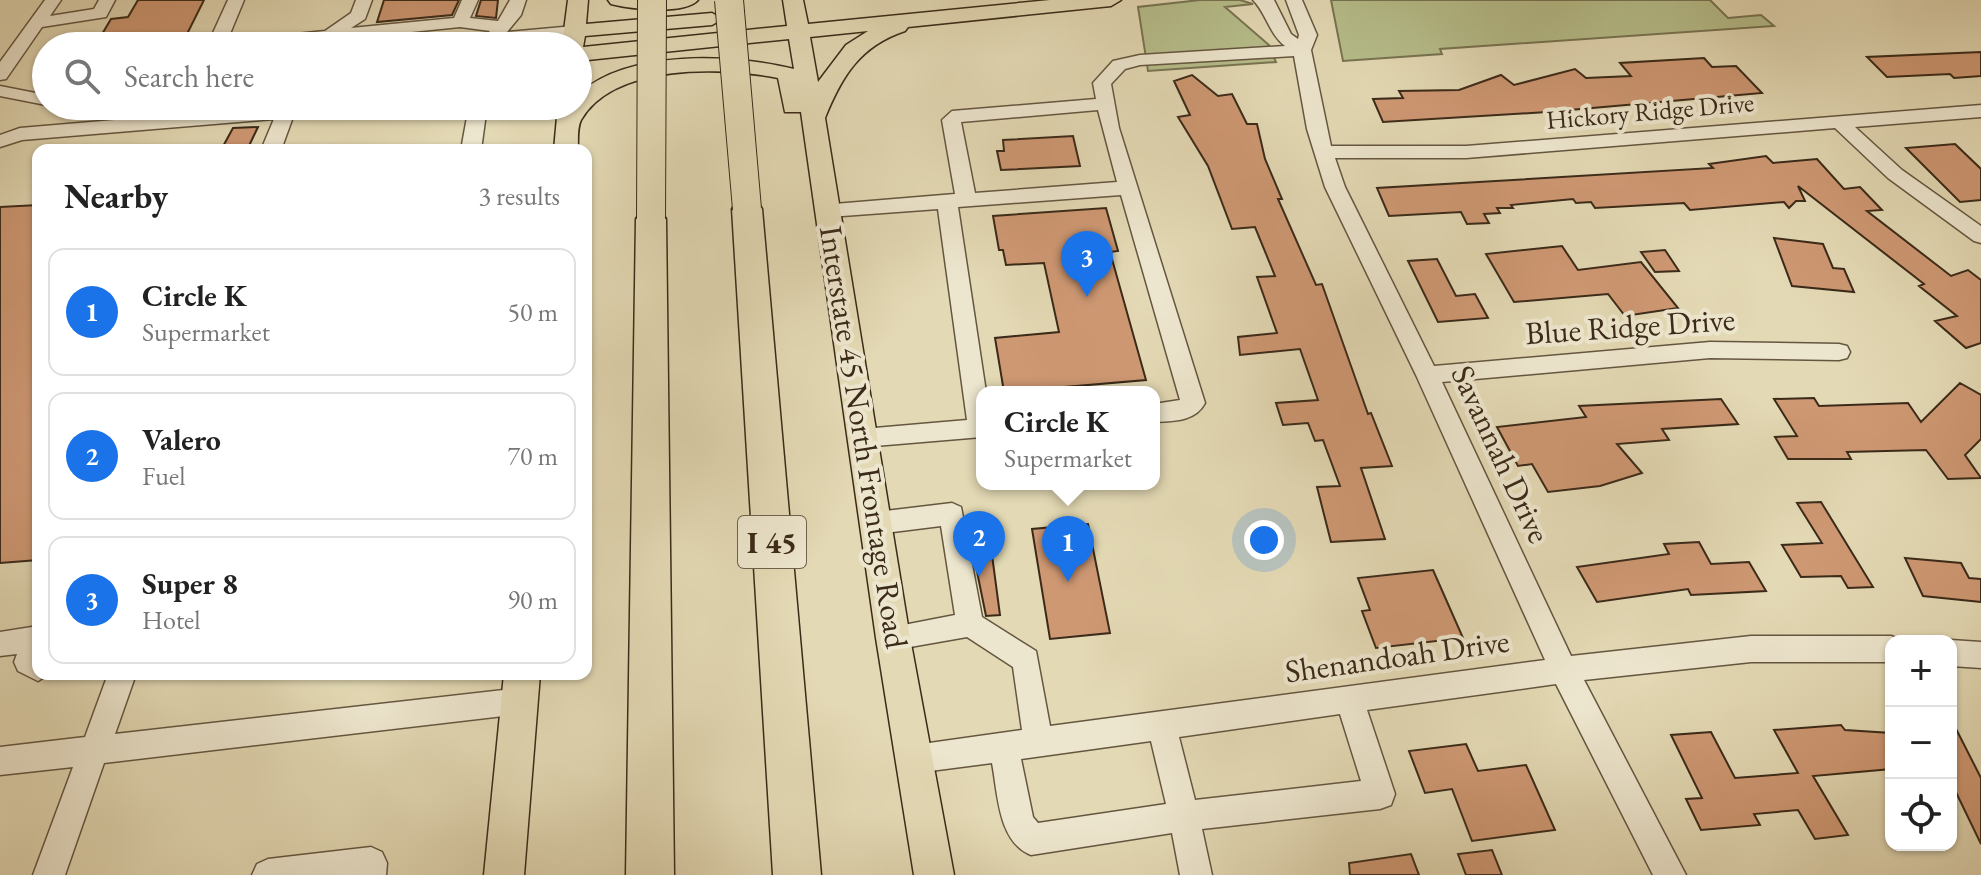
<!DOCTYPE html>
<html lang="en">
<head>
<meta charset="utf-8">
<style>
  :root { --surface:#fff; --page:#f2f2f2; --text:#222; --muted:#767676; --line:#e0e0e0; --accent:#1a73e8 }
  body { margin:0; font-family:"EB Garamond",serif; background:var(--page); color:var(--text) }
  .controls { position:absolute; right:24px; bottom:24px; display:grid; overflow:hidden; border-radius:16px; box-shadow:0 2px 6px #0004 }
  .controls button { width:72px; height:72px; display:grid; place-items:center; padding:0; border:0; border-bottom:2px solid var(--line); background:var(--surface); color:var(--text); font:40px sans-serif }
  .you { position:absolute; left:1264px; top:540px; width:28px; height:28px; margin:-20px; border:6px solid #fff; border-radius:50%; background:#1a73e8; box-shadow:0 0 0 12px #1a73e833 }
  .badge { display:grid; place-items:center; width:52px; height:52px; border-radius:50%; background:var(--accent); color:#fff; font-size:26px; font-weight:700 }
  .pin { position:absolute; translate:-50% -66px; filter:drop-shadow(0 2px 4px #0008) }
  .pin::after { content:''; position:absolute; top:42px; width:28px; height:24px; background:inherit; clip-path:polygon(0 0,100% 0,50% 100%) }
  .popup { position:absolute; left:976px; top:386px; width:184px; height:104px; box-sizing:border-box; display:grid; place-content:center; border-radius:16px; background:var(--surface); filter:drop-shadow(0 2px 6px #0005); font-size:26px; white-space:nowrap; color:var(--muted) }
  .popup b { font-size:30px; color:var(--text) }
  .popup::after { content:''; position:absolute; left:50%; top:100%; margin-left:-16px; border:16px solid transparent; border-top-color:var(--surface) }
  .list { margin:0; padding:0; list-style:none }
  h2 { display:flex; justify-content:space-between; align-items:center; height:104px; margin:0; padding:0 32px; font-size:34px }
  h2 small { font-size:26px; font-weight:400; color:var(--muted) }
  .list li { display:grid; grid-template-columns:52px 1fr auto; gap:24px; align-items:center; box-sizing:border-box; height:128px; margin:0 16px 16px; padding:0 16px; border:2px solid var(--line); border-radius:16px }
  .list b { display:block; font-size:30px; white-space:nowrap }
  .list p { margin:0; font-size:26px; white-space:nowrap; color:var(--muted) }
  .list em { font-size:26px; font-style:normal; color:var(--muted) }
  .icon { flex:none; width:44px; height:44px; fill:none; stroke:currentColor; stroke-width:2; stroke-linecap:round; stroke-linejoin:round }
  .map { position:relative; flex:none; width:1981px; height:875px; overflow:hidden }
  .search { position:absolute; background:var(--surface); box-shadow:0 2px 6px #0004; left:32px; top:32px; width:560px; height:88px; display:flex; align-items:center; gap:20px; box-sizing:border-box; padding:0 28px; border-radius:44px; color:var(--muted); font-size:30px }
  .panel { position:absolute; background:var(--surface); box-shadow:0 2px 6px #0004; left:32px; top:144px; width:560px; height:536px; border-radius:16px }
  .map>svg:first-child { display:block }
  .green { fill:#b6be8b; stroke:#787452; stroke-width:2 }
  .building { fill:#ce9873; stroke:#3b2a19; stroke-width:2 }
  .lines { fill:none; stroke-linecap:round; stroke-linejoin:round }
  .minor-casing { stroke:#655640; stroke-width:3 }
  .major-casing { stroke:#3b2a19; stroke-width:3 }
  .highway-casing { stroke:#3b2a19; stroke-width:3 }
  .minor { fill:#ede6ce; fill-rule:evenodd }
  .major { fill:#e3d9b4; fill-rule:evenodd }
  .highway { fill:#e3d9b4; fill-rule:evenodd }
  .highway-bridge-casing { stroke:#3b2a19; stroke-width:30; stroke-linecap:butt }
  .highway-bridge { stroke:#e3d9b4; stroke-width:28 }
  .labels { text-anchor:middle; dominant-baseline:central; stroke-width:8; stroke-linejoin:round; paint-order:stroke }
  .far-street-label { font-size:26px; fill:#3b2a19; stroke:#ede6ce }
  .shield { fill:#ede6ce; stroke:#70624f; stroke-width:2 }
  .shield-label { font-size:30px; font-weight:bold; fill:#3b2a19 }
  .street-label { font-size:32px; fill:#3b2a19; stroke:#ede6ce }
</style>
</head>
<body>
<div class="map">
<svg width="1981" height="875" viewBox="0 0 1981 875">
  <rect width="100%" height="100%" fill="#e3d9b4"/>
  <filter id="stains"><feTurbulence type="fractalNoise" baseFrequency=".0025" numOctaves="4"/><feColorMatrix values="0 0 0 0 .2 0 0 0 0 .09 0 0 0 0 .02 0 0 0 .5 -.17"/></filter>
  <radialGradient id="worn" r=".72"><stop offset=".6" stop-color="#630" stop-opacity="0"/><stop offset="1" stop-color="#630" stop-opacity=".3"/></radialGradient>
  <path class="green" d="M1200,0H1240L1253,4L1225,7L1269,45L1276,62L1148,71L1138,7Z
    M1331,0H1710L1728,18L1761,15L1774,26L1440,49L1442,54L1343,61Z"/>
  <path class="building" d="M138,0H204L181,46H95L111,19L128,17Z
    M384,0H459L452,15L377,22Z
    M481,0H498L496,18L476,16Z
    M1981,52V76L1954,78L1950,74L1887,77L1867,57Z
    M1704,58L1712,67L1736,66L1762,93L1547,112L1383,122L1373,99L1403,98L1399,91L1459,90L1501,75L1514,85L1575,69L1586,78L1631,76L1620,63Z
    M1192,75L1218,96L1232,94L1247,124H1257L1265,159L1282,199H1278L1316,285L1322,284L1368,414L1371,413L1392,466L1361,468L1385,539L1331,542L1317,487L1340,486L1323,440L1315,441L1308,423L1283,425L1276,403L1318,400L1300,349L1240,355L1238,337L1277,333L1257,277L1275,276L1255,227L1232,229L1208,166L1178,117L1190,115L1174,81Z
    M258,127L247,150H221L233,128Z
    M1073,136L1080,166L1001,170L997,151H1004L1003,140Z
    M1955,144L1981,169V200L1960,202L1906,148Z
    M1766,156L1773,163L1817,159L1844,189L1860,187L1882,210L1867,211L1951,276L1968,270L1981,280V343L1966,348L1935,321L1957,316L1919,286L1924,284L1798,186L1805,201H1796L1789,208L1784,202L1690,210L1684,203L1595,208L1591,202L1576,203L1573,199L1511,205L1513,208H1497L1500,213L1484,214L1489,223L1467,224L1461,212L1389,216L1377,188L1713,168L1709,164Z
    M38,205V560L0,563V207Z
    M1106,208L1118,251L1110,252L1146,380L1042,389L1043,392H1004L995,338L1059,332L1044,263L1006,265L1003,250H999L993,216Z
    M1774,238L1823,244L1833,268L1844,269L1854,292L1792,286Z
    M1562,246L1578,270L1641,262L1678,308L1625,316L1608,294L1514,302L1486,254Z
    M1665,250L1679,271L1655,272L1641,252Z
    M1437,259L1456,296L1475,294L1488,318L1438,322L1408,261Z
    M1960,383L1981,395V439L1965,455L1981,478L1948,479L1926,450L1847,452L1851,459H1788L1775,437L1797,436L1774,399L1814,398L1819,406L1908,403L1921,422Z
    M1721,399L1738,424L1662,429L1669,440L1617,444L1642,473L1600,486L1548,492L1532,464L1518,466L1497,427L1586,417L1579,406Z
    M1821,502L1873,587L1848,588L1841,576L1801,577L1782,545L1822,543L1797,503Z
    M1088,524L1110,633L1050,639L1032,529Z
    M990,540L1000,615L986,616L971,542Z
    M1699,542L1711,564L1749,562L1766,591L1691,595L1688,589L1597,602L1577,567L1669,554L1664,544Z
    M1905,558L1961,563L1969,578L1981,579V602L1923,596Z
    M1433,570L1463,638L1376,648L1362,611L1370,610L1358,578Z
    M1951,719L1981,778V844L1951,782Z
    M1841,725L1845,730L1891,733V769L1813,776L1848,835L1815,839L1798,810L1754,814L1760,825L1701,830L1686,799L1702,798L1671,735L1711,732L1735,778L1798,773L1774,730Z
    M1466,744L1478,771L1526,765L1555,830L1472,841L1452,789L1425,793L1409,751Z
    M1492,850L1502,875H1466L1458,854Z
    M1411,854L1419,875H1350L1349,863Z"/>
  <g class="lines">
    <defs>
      <path id="minor" d="M45,0H61L50,16L94,9L99,0H115L106,17L42,27L6,79L0,80V62Z
        M228,0H244L227,41L325,31L351,13L356,0H372L365,19L351,28L454,18L462,0H478L470,18L498,21L510,0H526L521,15L507,32L574,26L582,31L574,36L473,46H411L420,41L487,34L490,31L460,27L275,46H207Z
        M1253,0H1274L1291,34L1298,39L1299,35L1286,0H1302L1317,35L1311,50L1331,146H1466L1981,105V117L1855,127L1902,170L1981,226V243L1974,241L1888,178L1835,128L1466,158H1335L1345,187L1434,366L1710,342L1839,344L1847,346L1850,352L1847,358L1839,360L1710,358L1442,382L1571,656L1751,636H1891L1901,640L1891,641V662H1751L1584,680L1686,875H1653L1556,684L1367,710L1395,794L1391,805L1380,809L1202,829L1212,875H1180L1172,833L1031,855C998,842 998,794 992,763L915,773L905,769L900,759L905,749L915,745L1022,730L1013,667L967,637L893,650L883,647L879,638L883,629L955,615L941,526L877,534L868,531L864,523L868,515L877,512L952,503L961,507L982,617L1036,651L1050,726L1545,660L1416,375L1325,187L1307,129L1294,56L1140,65L1125,69L1111,84L1119,128L1205,403C1195,422 1173,421 1154,422V404L1180,400L1121,195L958,207L986,392H982V437L863,447L855,445L851,438L855,431L863,429L967,420L938,209L829,217L822,215L819,210L822,205L955,194L942,120L952,111L1096,99L1093,83L1113,61L1140,55L1285,46C1270,35 1266,13 1253,0ZM1098,110L1117,182L975,193L961,122ZM1340,714L1361,781L1195,800L1179,737ZM1151,741L1166,804L1038,823L1033,817L1021,759Z
        M0,86L46,95V105L0,96Z
        M279,106H373L364,111L293,117L281,150H261L274,119L22,140L0,147V135L20,128Z
        M469,106H487L481,150H461Z
        M38,626V674H49L38,681L18,671L14,662L17,654L0,656V632Z
        M1951,640L1981,642V668L1951,666Z
        M108,674H136L115,734L520,688L530,692L534,701L530,710L520,714L104,763L65,875H33L73,767L0,775V747L85,737Z
        M371,847L382,852L387,863L386,875H252L257,864L268,859Z"/>
      <path id="major" d="M568,0H588L586,24L712,13L722,19L712,25L585,36L583,47L787,26L783,0H803L808,24L1050,0H1121L1111,6L908,27L905,31C860,46 842,76 825,118L910,638L954,875H914L876,638L801,112H785L778,78C723,67 614,63 581,120C577,128 578,141 578,150H554L558,106H578L580,93C629,49 734,54 794,69L789,39L578,61V46H562ZM868,31L846,45L818,82L810,37Z
        M608,0H698C685,15 630,9 611,4Z
        M504,674H540L524,875H484Z"/>
      <path id="highway" d="M747,199L758,202L762,209L821,875H773L732,209L736,202Z
        M651,209L662,212L666,219L674,875H626L636,219L640,212Z"/>
    </defs>
    <use href="#minor" class="minor-casing"/>
    <use href="#major" class="major-casing"/>
    <use href="#highway" class="highway-casing"/>
    <use href="#minor" class="minor"/>
    <use href="#major" class="major"/>
    <use href="#highway" class="highway"/>
    <defs>
      <path id="highway-bridge" d="M729,0L747,209
        M651,219L652,0"/>
    </defs>
    <use href="#highway-bridge" class="highway-bridge-casing"/>
    <use href="#highway-bridge" class="highway-bridge"/>
  </g>
  <g class="labels">
    <g class="far-street-label">
      <text transform="translate(1650 111) rotate(-5)">Hickory Ridge Drive</text>
    </g>
    <rect class="shield" x="738" y="516" width="68" height="52" rx="6"/>
    <g class="shield-label">
      <text x="772" y="542">I 45</text>
    </g>
    <g class="street-label">
      <text transform="translate(1630 326) rotate(-4)">Blue Ridge Drive</text>
      <text transform="translate(864 437) rotate(81)">Interstate 45 North Frontage Road</text>
      <text transform="translate(1501 454) rotate(65)">Savannah Drive</text>
      <text transform="translate(1397 656) rotate(-8)">Shenandoah Drive</text>
    </g>
  </g>
  <rect width="100%" height="100%" filter="url(#stains)"/>
  <rect width="100%" height="100%" fill="url(#worn)"/>
</svg>
<div class="controls">
<button>+</button>
<button>−</button>
<button><svg class="icon" aria-label="locate" viewBox="0 0 24 24"><circle cx="12" cy="12" r="6"/><path d="M12 2v4M12 18v4M2 12h4M18 12h4"/></svg></button>
</div>
<div class="you"></div>
<div class="pin badge" style="left:1068px;top:582px">1</div>
<div class="popup"><b>Circle K</b>Supermarket</div>
<div class="pin badge" style="left:979px;top:577px">2</div>
<div class="pin badge" style="left:1087px;top:297px">3</div>
<div class="search"><svg class="icon" aria-label="search" viewBox="0 0 24 24"><circle cx="10" cy="10" r="6"/><path d="M15 15l6 6"/></svg>Search here</div>
<section class="panel">
<h2>Nearby<small>3 results</small></h2>
<ul class="list">
<li><span class="badge">1</span><div><b>Circle K</b><p>Supermarket</p></div><em>50 m</em></li>
<li><span class="badge">2</span><div><b>Valero</b><p>Fuel</p></div><em>70 m</em></li>
<li><span class="badge">3</span><div><b>Super 8</b><p>Hotel</p></div><em>90 m</em></li>
</ul>
</section>
</div>
</body>
</html>
